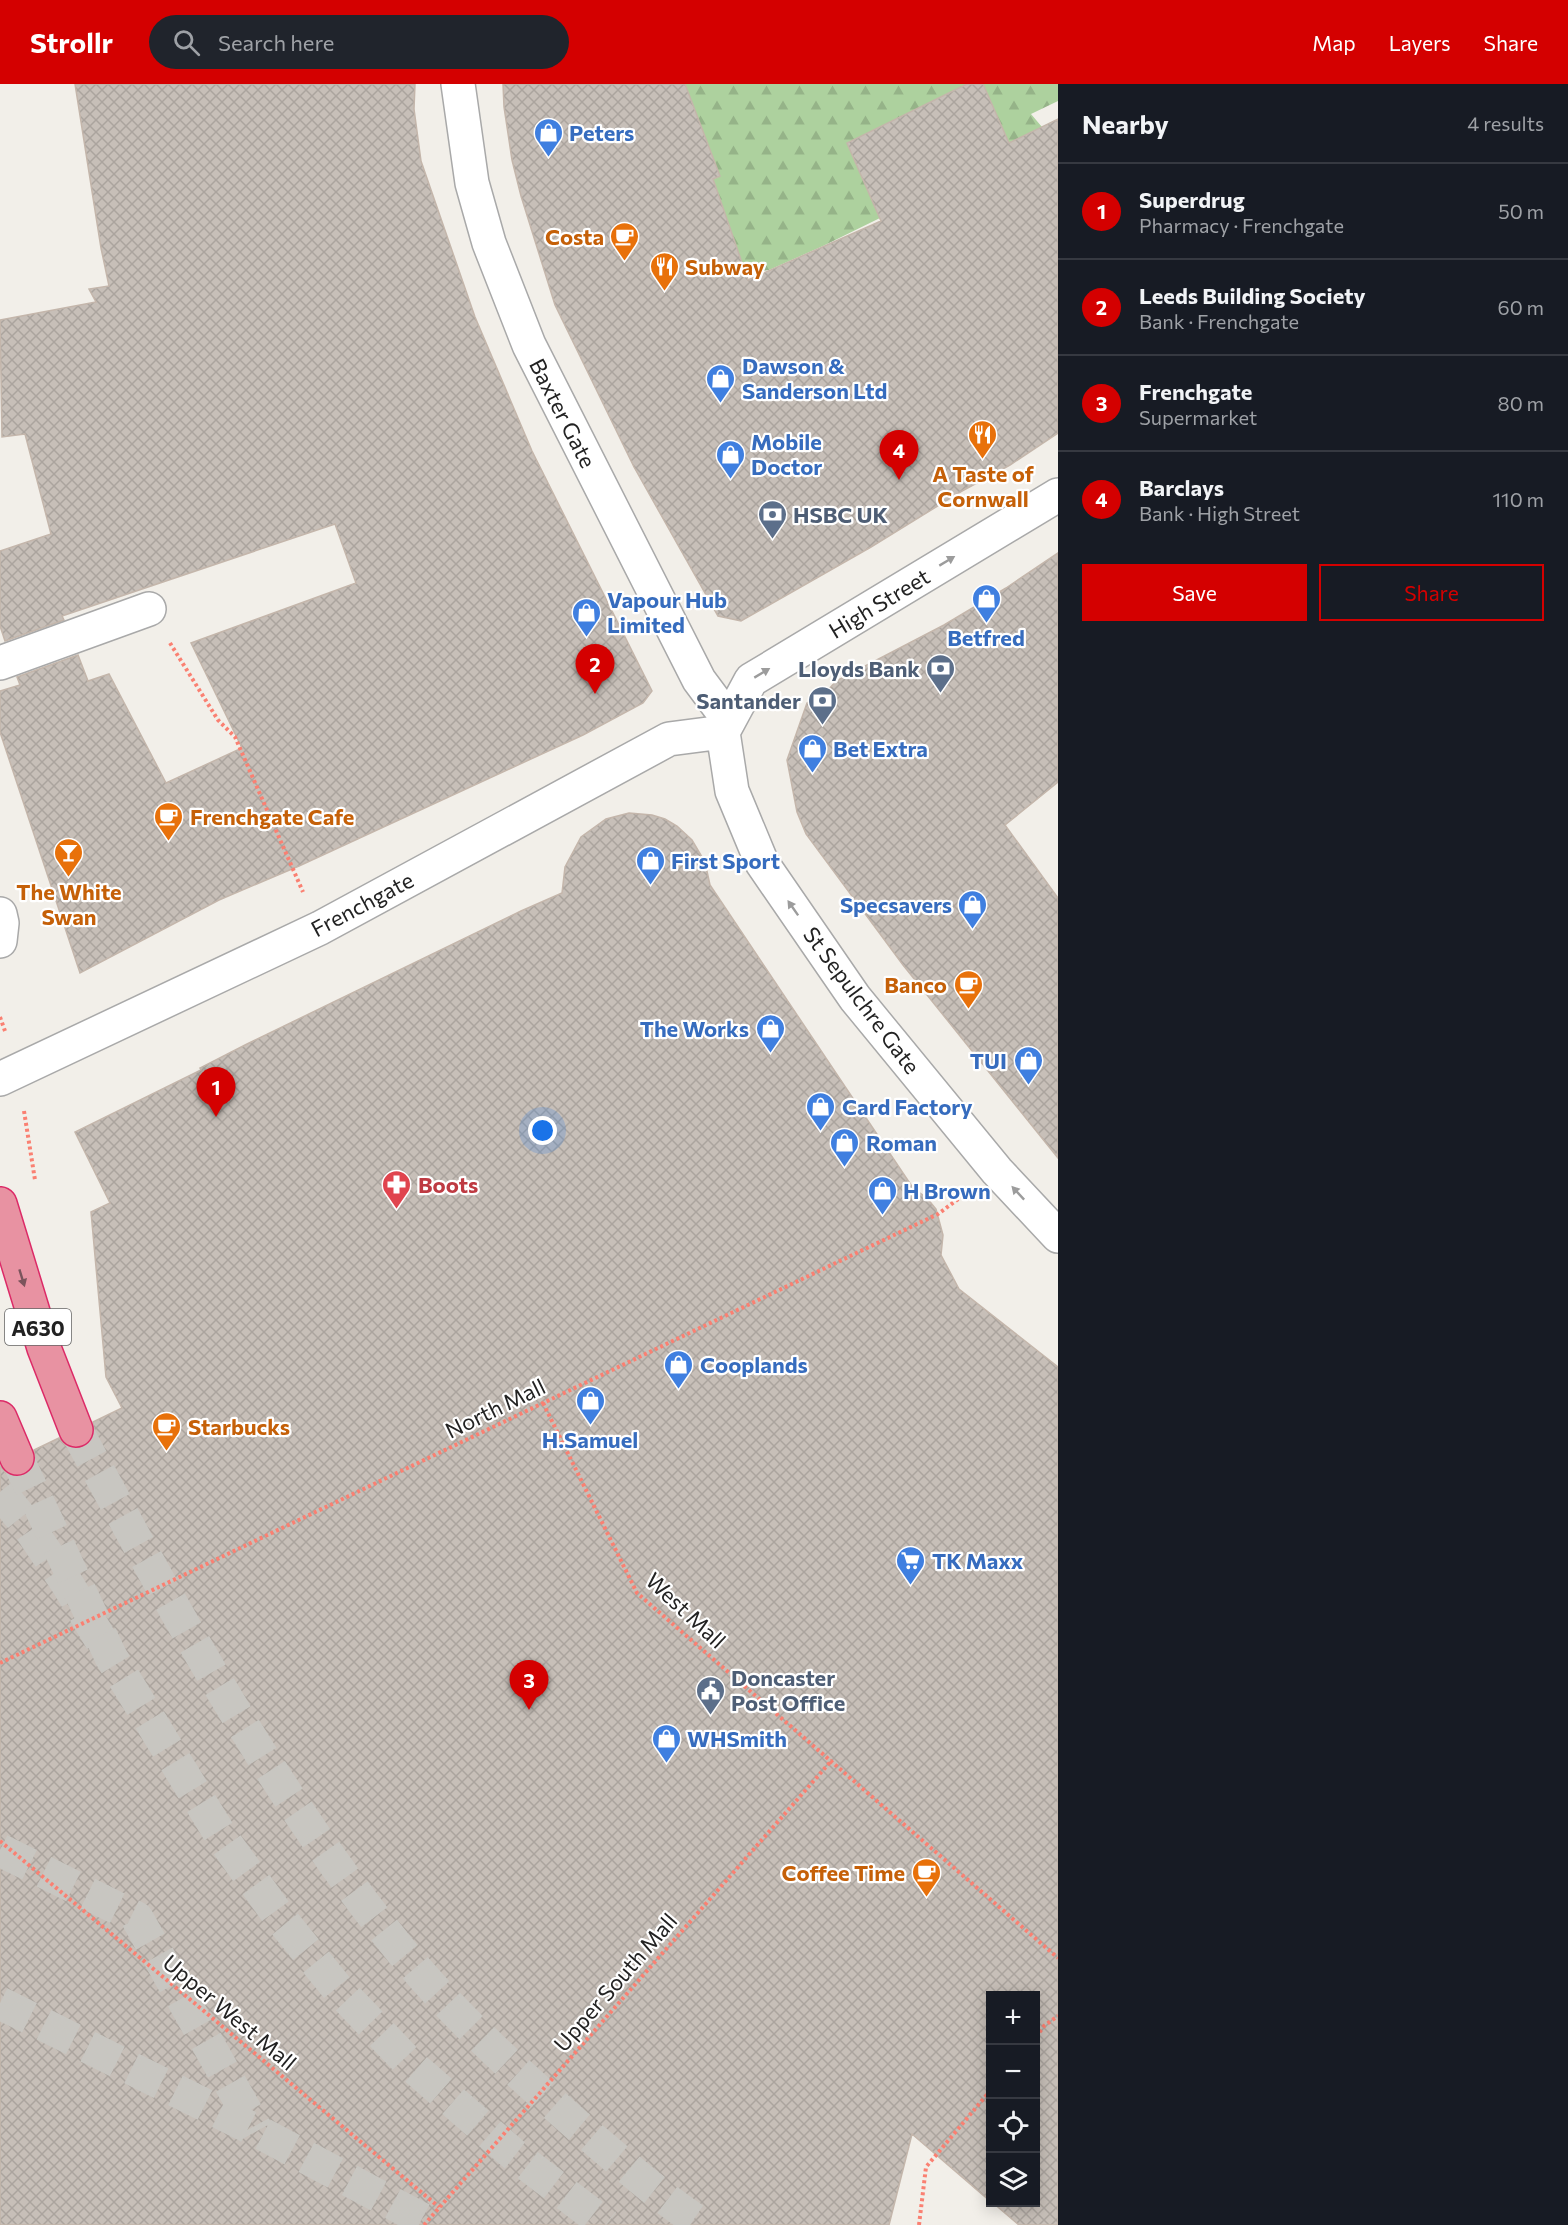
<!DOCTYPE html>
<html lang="en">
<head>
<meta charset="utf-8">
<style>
  :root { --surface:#171b24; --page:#20242c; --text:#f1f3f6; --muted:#9ea1a6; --line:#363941; --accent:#d40000 }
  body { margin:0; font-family:Commissioner,sans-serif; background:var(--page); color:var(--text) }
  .controls { position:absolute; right:18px; bottom:18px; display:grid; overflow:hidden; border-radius:0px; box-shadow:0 3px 15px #0003 }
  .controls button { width:54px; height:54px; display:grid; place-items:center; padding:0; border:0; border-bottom:2px solid var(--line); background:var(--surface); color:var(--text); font:30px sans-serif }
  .you { position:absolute; left:543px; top:1047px; width:21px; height:21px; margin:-15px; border:4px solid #fff; border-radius:50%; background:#1a73e8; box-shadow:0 0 0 9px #1a73e833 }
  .badge { display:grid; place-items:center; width:39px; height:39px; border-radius:50%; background:var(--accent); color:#fff; font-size:20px; font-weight:700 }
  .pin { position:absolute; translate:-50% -50px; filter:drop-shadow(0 2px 3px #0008) }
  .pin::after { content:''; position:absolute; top:32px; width:21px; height:18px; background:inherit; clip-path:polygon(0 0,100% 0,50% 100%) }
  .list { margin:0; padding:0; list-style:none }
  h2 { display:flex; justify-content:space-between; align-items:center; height:78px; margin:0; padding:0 24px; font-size:26px }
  h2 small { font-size:20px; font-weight:400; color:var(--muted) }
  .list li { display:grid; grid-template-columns:39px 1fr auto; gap:18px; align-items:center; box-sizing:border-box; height:96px; padding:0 24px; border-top:2px solid var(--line) }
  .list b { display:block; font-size:22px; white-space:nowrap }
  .list p { margin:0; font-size:20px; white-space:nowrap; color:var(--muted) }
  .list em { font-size:20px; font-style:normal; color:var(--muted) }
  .actions { display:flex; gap:12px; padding:18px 24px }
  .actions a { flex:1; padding:14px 0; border:2px solid var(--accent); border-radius:0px; text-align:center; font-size:21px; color:var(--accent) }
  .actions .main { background:var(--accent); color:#fff }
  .icon { flex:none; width:33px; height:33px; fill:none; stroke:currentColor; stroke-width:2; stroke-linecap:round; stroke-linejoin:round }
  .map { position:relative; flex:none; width:1058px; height:2141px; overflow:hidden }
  header { display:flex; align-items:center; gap:36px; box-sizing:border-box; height:84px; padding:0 30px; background:var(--accent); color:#fff }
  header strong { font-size:28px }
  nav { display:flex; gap:33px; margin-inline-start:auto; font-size:21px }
  .search { width:420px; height:54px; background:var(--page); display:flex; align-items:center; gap:15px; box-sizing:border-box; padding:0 21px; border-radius:33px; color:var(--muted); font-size:22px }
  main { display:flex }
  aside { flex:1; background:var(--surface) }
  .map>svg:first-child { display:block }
  .forest { fill:url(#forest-firs) }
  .building { fill:url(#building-cross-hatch); stroke:#c4b6ab; stroke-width:1.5 }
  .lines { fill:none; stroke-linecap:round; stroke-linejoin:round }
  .minor-tunnel { stroke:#c8c6c1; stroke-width:33; stroke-dasharray:33 16; stroke-linecap:butt }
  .highway-tunnel { stroke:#c8c6c1; stroke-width:33; stroke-dasharray:33 16; stroke-linecap:butt }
  .minor-casing { stroke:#a9a9a9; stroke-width:36 }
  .highway-casing { stroke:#dc2a67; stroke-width:36 }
  .path { stroke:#fa8072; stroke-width:4; stroke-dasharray:3 3; stroke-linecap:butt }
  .minor { stroke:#fff; stroke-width:33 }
  .highway { stroke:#e892a2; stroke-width:33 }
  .oneway { fill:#9c9c9c }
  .oneway2 { fill:#7b545c }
  .labels { text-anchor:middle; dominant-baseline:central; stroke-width:4.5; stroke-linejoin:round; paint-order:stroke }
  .shield { fill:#fff; stroke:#646464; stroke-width:1.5 }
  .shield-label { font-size:21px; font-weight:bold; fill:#222 }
  .shop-label { font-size:22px; font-weight:bold; fill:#366cbe; stroke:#fff; text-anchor:start }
  .food-label { font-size:22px; font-weight:bold; fill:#c56008; stroke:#fff; text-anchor:end }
  .street-label { font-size:22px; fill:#222; stroke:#fff }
  .service-label { font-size:22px; font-weight:bold; fill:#4e5e75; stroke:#fff; text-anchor:start }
  .health-label { font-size:22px; font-weight:bold; fill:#be3a42; stroke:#fff; text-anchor:start }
</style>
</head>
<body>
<header>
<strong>Strollr</strong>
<div class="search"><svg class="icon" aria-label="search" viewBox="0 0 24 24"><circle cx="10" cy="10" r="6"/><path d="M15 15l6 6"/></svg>Search here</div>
<nav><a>Map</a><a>Layers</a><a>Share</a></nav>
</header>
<main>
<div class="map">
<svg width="1058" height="2141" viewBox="0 0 1058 2141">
  <defs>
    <pattern id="forest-firs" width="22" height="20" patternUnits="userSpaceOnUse" patternTransform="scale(1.5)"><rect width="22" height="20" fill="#add19e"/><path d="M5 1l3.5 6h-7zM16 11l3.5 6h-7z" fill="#95b388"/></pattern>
    <pattern id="building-cross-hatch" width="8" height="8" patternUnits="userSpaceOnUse" patternTransform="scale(1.5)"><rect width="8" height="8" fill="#c7bfb8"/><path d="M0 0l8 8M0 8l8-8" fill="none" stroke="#aba49e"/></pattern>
  </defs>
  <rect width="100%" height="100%" fill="#f2efe9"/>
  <path class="forest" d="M662,0H967L880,134L823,162L769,186L745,189L710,97L720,92L697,33Z
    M983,0H1058V17L1031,30L1042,43L1009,60Z"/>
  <path class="building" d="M75,0H415L414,25L421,77L475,233L532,367L652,607L643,619L583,651L299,782L219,816L80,889L0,648V607L20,601L17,593L78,571L88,597L109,590L166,699L242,664L191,559L356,499L335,440L62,532L64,536L5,557L0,542V467L51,450L25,350L2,353L0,236L96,218L89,205L109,202L101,164Z
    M503,0H685L720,92L713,95L748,196L881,137L847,59L967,0H983L1009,59L1058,35V349L1010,381L962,407L871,463L741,537L718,532L634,383L555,221L521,112L512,76L504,23Z
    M1058,469V698L1005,741L1058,814V1074L903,881L806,750L797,728L787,676L807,619L828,606L836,597L944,541L1006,504Z
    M629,729L652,731L665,735L677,742L692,756L705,778L710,801L913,1104L927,1114L936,1125L943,1151L941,1171L959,1205L1058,1283V2141H1019L992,2118H1035V1911H990V2117L912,2050L889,2141H0V1382L6,1389L14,1392L25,1391L32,1386L35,1377L34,1366L59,1354L65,1361L73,1364L83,1363L91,1357L94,1349L93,1338L122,1324L106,1293L91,1128L110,1119L75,1048L201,986L200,984L247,960L521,827L562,809L565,783L581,753L606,735Z"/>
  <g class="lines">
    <path class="minor-tunnel" d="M0,1408L30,1445L68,1501L111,1573
      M0,1766L137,1834L257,2047
      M0,1919L257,2047L433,2141"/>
    <path class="highway-tunnel" d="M76,1346C172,1522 267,1700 393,1857C447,1925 513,1985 578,2042C619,2076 658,2112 703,2141
      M17,1374L111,1573L223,1755L281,1835L338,1905L410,1980L512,2069L606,2141"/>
    <defs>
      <path id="minor" d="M458,0L472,99L489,159L529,261L699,596L728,635
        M0,579L149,525
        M723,648L732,707L762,779L855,914L997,1087L1058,1152
        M723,648L751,596L1058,411
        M0,830L2,839L0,857
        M0,995L320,844L669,655L723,648"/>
      <path id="highway" d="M0,1120L44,1264L76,1346
        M0,1334L17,1374"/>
    </defs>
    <use href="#minor" class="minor-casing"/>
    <use href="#highway" class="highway-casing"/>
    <path class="path" d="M170,559L218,636L235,653L303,808
      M0,933L5,947
      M24,1027L35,1096
      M543,1319L637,1509L1058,1874
      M0,1579L938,1130L965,1110
      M0,1757L439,2123
      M1036,1953L1044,1942L1058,1932
      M424,2141L832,1676
      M919,2141L926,2083L990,2007"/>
    <use href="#minor" class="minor"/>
    <use href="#highway" class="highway"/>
  </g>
  <defs><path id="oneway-solid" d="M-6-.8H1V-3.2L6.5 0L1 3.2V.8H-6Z" transform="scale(1.5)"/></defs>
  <g class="oneway">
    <use href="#oneway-solid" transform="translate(947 477) rotate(-31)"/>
    <use href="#oneway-solid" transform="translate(762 589) rotate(-31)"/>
    <use href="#oneway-solid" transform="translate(793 824) rotate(-125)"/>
    <use href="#oneway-solid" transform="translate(1018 1109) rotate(-133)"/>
  </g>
  <use class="oneway2" href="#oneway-solid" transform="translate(22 1194) rotate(73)"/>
  <defs>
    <symbol id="shop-pin" viewBox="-11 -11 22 30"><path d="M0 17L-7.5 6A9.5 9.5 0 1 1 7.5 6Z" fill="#3f7fe0" stroke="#fff"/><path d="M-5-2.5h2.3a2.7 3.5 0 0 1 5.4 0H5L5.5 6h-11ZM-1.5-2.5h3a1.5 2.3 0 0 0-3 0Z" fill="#fff"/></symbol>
    <symbol id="cafe-pin" viewBox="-11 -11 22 30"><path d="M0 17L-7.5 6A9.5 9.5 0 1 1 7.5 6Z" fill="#e8710a" stroke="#fff"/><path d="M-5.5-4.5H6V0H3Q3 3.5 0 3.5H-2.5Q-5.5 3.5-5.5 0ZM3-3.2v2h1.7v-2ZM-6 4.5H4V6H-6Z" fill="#fff"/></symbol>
    <symbol id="restaurant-pin" viewBox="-11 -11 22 30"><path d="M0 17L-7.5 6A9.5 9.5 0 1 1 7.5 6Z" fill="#e8710a" stroke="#fff"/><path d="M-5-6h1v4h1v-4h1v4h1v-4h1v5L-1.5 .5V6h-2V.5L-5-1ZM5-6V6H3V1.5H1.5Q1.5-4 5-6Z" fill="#fff"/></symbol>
    <symbol id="bank-pin" viewBox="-11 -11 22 30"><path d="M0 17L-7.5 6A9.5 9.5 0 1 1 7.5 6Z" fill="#5c6f8a" stroke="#fff"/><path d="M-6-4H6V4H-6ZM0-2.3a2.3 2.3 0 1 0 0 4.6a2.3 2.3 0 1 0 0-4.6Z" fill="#fff"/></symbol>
    <symbol id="bar-pin" viewBox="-11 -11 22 30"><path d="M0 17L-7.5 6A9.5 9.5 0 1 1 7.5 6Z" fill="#e8710a" stroke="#fff"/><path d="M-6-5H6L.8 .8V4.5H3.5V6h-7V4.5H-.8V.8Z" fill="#fff"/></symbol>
    <symbol id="pharmacy-pin" viewBox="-11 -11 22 30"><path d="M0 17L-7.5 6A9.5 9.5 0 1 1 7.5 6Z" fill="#e0444e" stroke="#fff"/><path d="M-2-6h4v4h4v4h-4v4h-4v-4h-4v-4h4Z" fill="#fff"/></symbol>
    <symbol id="supermarket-pin" viewBox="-11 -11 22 30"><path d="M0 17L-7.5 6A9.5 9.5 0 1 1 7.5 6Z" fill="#3f7fe0" stroke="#fff"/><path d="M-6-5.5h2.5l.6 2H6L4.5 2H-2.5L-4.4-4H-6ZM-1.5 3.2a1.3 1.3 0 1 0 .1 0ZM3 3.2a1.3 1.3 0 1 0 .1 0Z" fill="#fff"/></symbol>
    <symbol id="civic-pin" viewBox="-11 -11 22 30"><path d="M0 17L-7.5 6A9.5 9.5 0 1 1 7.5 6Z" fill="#5c6f8a" stroke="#fff"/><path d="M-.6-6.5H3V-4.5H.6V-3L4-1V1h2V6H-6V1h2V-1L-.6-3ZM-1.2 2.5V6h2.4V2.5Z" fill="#fff"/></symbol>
  </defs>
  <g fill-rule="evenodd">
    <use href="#shop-pin" x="532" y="32" width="33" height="45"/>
    <use href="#cafe-pin" x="608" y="136" width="33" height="45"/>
    <use href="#restaurant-pin" x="648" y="166" width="33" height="45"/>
    <use href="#shop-pin" x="704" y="278" width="33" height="45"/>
    <use href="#restaurant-pin" x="966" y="334" width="33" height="45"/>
    <use href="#shop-pin" x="714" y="354" width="33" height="45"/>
    <use href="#bank-pin" x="756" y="414" width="33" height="45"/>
    <use href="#shop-pin" x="970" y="498" width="33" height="45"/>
    <use href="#shop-pin" x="570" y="512" width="33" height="45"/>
    <use href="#bank-pin" x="924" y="568" width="33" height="45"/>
    <use href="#bank-pin" x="806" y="600" width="33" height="45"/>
    <use href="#shop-pin" x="796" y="648" width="33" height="45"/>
    <use href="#cafe-pin" x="152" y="716" width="33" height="45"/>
    <use href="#bar-pin" x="52" y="752" width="33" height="45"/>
    <use href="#shop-pin" x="634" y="760" width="33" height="45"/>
    <use href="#shop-pin" x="956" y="804" width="33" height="45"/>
    <use href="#cafe-pin" x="952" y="884" width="33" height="45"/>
    <use href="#shop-pin" x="754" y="928" width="33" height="45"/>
    <use href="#shop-pin" x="1012" y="960" width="33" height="45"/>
    <use href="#shop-pin" x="804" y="1006" width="33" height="45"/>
    <use href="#shop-pin" x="828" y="1042" width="33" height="45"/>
    <use href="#pharmacy-pin" x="380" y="1084" width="33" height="45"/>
    <use href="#shop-pin" x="866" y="1090" width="33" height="45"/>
    <use href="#shop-pin" x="662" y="1264" width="33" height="45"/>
    <use href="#shop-pin" x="574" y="1300" width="33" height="45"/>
    <use href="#cafe-pin" x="150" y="1326" width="33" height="45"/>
    <use href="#supermarket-pin" x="894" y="1460" width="33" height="45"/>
    <use href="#civic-pin" x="694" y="1590" width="33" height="45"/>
    <use href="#shop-pin" x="650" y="1638" width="33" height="45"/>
    <use href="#cafe-pin" x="910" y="1772" width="33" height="45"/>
  </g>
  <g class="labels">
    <rect class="shield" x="5" y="1225" width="66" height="36" rx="4.5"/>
    <g class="shield-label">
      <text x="38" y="1243">A630</text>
    </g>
    <g class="shop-label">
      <text x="569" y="48">Peters</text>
      <text x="742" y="281">Dawson &amp;<tspan x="742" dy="25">Sanderson Ltd</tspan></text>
      <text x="751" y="357">Mobile<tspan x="751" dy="25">Doctor</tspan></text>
      <text x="607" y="515">Vapour Hub<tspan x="607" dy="25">Limited</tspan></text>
      <text x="986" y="553" text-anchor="middle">Betfred</text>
      <text x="833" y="664">Bet Extra</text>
      <text x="671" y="776">First Sport</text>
      <text x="952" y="820" text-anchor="end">Specsavers</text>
      <text x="749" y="944" text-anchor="end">The Works</text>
      <text x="1007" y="976" text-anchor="end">TUI</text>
      <text x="842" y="1022">Card Factory</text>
      <text x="866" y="1058">Roman</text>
      <text x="903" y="1106">H Brown</text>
      <text x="700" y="1280">Cooplands</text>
      <text x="590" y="1355" text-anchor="middle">H.Samuel</text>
      <text x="932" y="1476">TK Maxx</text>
      <text x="687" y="1654">WHSmith</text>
    </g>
    <g class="food-label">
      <text x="604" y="152">Costa</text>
      <text x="685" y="182" text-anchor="start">Subway</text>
      <text x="983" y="389" text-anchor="middle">A Taste of<tspan x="983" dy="25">Cornwall</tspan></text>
      <text x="190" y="732" text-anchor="start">Frenchgate Cafe</text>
      <text x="69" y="807" text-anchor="middle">The White<tspan x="69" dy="25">Swan</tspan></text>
      <text x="947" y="900">Banco</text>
      <text x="188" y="1342" text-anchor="start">Starbucks</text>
      <text x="905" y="1788">Coffee Time</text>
    </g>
    <g class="street-label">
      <text transform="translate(563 329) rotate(63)">Baxter Gate</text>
      <text transform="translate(879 519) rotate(-31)">High Street</text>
      <text transform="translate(362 820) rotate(-28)">Frenchgate</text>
      <text transform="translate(862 916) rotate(53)">St Sepulchre Gate</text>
      <text transform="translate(495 1324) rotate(-26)">North Mall</text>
      <text transform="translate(686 1526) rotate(43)">West Mall</text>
      <text transform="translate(615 1898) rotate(-49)">Upper South Mall</text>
      <text transform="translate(230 1928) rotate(40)">Upper West Mall</text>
    </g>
    <g class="service-label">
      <text x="793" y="430">HSBC UK</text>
      <text x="920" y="584" text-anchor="end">Lloyds Bank</text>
      <text x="801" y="616" text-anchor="end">Santander</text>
      <text x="731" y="1593">Doncaster<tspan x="731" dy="25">Post Office</tspan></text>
    </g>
    <g class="health-label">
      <text x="418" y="1100">Boots</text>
    </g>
  </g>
</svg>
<div class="controls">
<button>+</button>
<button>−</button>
<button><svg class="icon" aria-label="locate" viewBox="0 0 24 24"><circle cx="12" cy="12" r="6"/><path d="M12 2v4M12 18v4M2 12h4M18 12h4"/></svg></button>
<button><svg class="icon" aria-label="layers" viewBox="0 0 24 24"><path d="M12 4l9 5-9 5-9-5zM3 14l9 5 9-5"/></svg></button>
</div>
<div class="you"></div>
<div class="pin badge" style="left:216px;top:1033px">1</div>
<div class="pin badge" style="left:595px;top:610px">2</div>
<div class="pin badge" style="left:529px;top:1626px">3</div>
<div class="pin badge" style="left:899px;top:396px">4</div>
</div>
<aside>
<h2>Nearby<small>4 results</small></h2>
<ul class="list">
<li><span class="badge">1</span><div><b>Superdrug</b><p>Pharmacy · Frenchgate</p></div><em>50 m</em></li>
<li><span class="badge">2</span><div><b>Leeds Building Society</b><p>Bank · Frenchgate</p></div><em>60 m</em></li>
<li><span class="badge">3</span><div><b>Frenchgate</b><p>Supermarket</p></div><em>80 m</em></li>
<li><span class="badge">4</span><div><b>Barclays</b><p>Bank · High Street</p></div><em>110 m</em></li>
</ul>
<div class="actions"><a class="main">Save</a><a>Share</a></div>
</aside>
</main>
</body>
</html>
